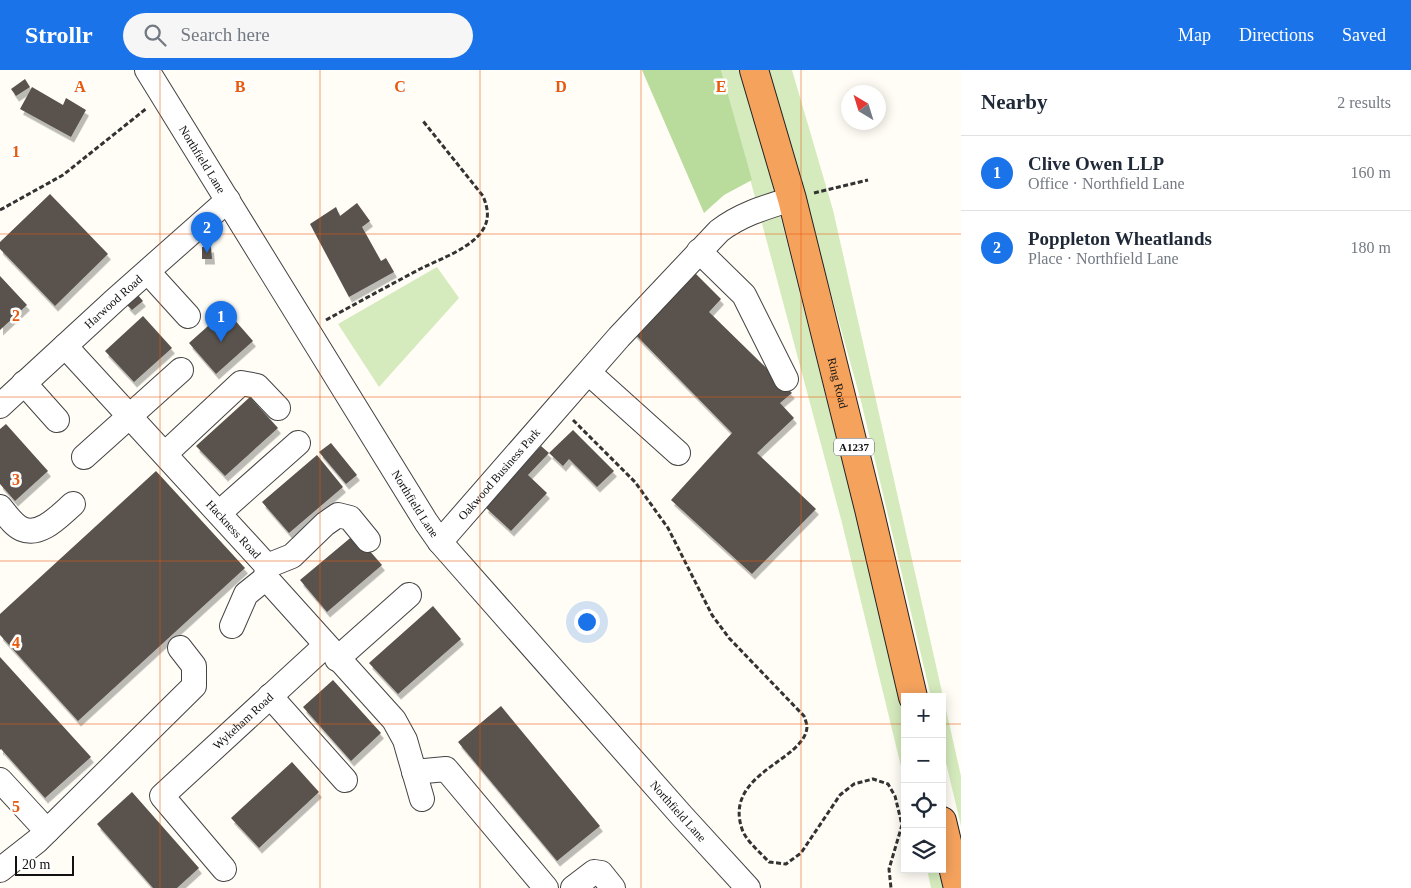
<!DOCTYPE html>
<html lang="en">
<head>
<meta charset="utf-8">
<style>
  :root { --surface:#fff; --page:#f6f6f7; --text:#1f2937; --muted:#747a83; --line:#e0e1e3; --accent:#1a73e8 }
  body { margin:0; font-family:"Times New Roman",serif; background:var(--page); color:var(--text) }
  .controls { position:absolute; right:15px; bottom:15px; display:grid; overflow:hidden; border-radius:0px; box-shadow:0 2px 12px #0003 }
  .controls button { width:45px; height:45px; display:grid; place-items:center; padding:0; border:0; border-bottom:1px solid var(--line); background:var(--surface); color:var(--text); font:25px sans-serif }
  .compass { position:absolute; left:841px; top:15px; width:45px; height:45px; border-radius:50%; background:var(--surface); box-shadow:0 2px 12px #0003; rotate:322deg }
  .scale { position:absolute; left:15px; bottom:12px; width:59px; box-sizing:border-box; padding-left:5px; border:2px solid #111; border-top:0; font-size:14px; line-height:18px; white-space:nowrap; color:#111; -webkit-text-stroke:4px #fff; paint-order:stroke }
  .you { position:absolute; left:586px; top:551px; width:18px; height:18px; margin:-12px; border:4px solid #fff; border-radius:50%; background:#1a73e8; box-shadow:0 0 0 8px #1a73e833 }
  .badge { display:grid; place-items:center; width:32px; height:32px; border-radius:50%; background:var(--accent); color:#fff; font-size:16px; font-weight:700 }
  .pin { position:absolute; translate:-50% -41px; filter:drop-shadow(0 1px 2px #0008) }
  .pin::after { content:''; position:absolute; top:26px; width:18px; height:15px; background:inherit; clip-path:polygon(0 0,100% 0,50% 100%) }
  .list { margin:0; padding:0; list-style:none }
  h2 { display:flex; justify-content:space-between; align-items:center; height:65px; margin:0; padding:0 20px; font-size:21px }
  h2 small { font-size:16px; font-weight:400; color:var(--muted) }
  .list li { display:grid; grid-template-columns:32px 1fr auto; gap:15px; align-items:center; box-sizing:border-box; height:75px; padding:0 20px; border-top:1px solid var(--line) }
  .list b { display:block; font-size:19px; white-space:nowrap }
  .list p { margin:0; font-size:16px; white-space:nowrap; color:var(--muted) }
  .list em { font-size:16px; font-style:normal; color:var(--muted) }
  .icon { flex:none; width:28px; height:28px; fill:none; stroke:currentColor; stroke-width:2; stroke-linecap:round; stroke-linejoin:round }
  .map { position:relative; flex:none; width:961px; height:818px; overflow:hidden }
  header { display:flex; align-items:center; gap:30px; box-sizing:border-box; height:70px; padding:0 25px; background:var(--accent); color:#fff }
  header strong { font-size:24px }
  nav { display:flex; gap:28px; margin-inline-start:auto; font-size:18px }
  .search { width:350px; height:45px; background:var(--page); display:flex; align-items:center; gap:12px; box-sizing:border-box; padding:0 18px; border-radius:28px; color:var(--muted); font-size:19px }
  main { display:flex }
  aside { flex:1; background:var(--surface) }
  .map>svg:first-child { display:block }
  .green { fill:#d5ebbd }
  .forest { fill:#b9dc9c }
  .building { fill:#5a524d; filter:url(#shadow) }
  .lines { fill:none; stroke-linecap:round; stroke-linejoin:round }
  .minor-casing { stroke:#444; stroke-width:26 }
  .highway-casing { stroke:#222; stroke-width:30 }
  .path { stroke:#333; stroke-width:3; stroke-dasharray:5 2.5; stroke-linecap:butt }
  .minor { stroke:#fff; stroke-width:24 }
  .highway { stroke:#f5a25d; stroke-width:28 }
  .grid { fill:none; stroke:#e8590c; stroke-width:1; stroke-opacity:0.55 }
  .labels { text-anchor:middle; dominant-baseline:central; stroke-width:5; stroke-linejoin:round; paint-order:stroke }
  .shield { fill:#fff; stroke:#585858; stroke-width:1 }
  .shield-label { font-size:11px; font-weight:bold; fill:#111 }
  .street-label { font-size:12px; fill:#111; stroke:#fff }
  .grid-label { font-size:16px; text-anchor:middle; font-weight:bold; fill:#e8590c; stroke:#fff; stroke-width:5; stroke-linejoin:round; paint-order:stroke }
</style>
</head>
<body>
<header>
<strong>Strollr</strong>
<div class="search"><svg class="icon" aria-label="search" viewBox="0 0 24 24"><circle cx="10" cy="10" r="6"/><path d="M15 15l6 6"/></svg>Search here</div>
<nav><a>Map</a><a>Directions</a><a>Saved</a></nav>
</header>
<main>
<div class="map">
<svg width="961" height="818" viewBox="0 0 961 818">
  <defs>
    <filter id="shadow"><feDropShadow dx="3" dy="5.5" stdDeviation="0" flood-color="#0004"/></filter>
  </defs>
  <rect width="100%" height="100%" fill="#fffdf5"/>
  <path class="green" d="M721,0H742L766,89L905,641V713L842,453Z
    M769,0H792L833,140L961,706V756L942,676V627H931L861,331Z
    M437,197L459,228L379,317L338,254Z
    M927,799H941L945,818H931Z"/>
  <path class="forest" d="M642,0H721L752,110L724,125L704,143Z"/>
  <path class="building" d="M25,9L30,17L16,26L11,19Z
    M32,17L63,35L66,28L86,40L71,67L20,39Z
    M50,124L108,184L55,236L0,179V172Z
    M357,133L370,151L362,157L381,191L386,188L394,202L349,227L310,154L336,137L340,146Z
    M202,177H211L212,189H202Z
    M692,200L721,229L709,242L792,323L780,333L794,348L757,383L816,439L752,504L671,430L732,363L632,261Z
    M0,206L27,235L0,260Z
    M137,224L143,231L132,240L126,234Z
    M226,240L253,271L216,304L189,273Z
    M143,246L172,278L134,312L105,281Z
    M250,327L278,358L225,406L196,376Z
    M6,354L48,401L15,431L0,414V359Z
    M573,360L614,401L597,417L569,389L563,396L549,383L528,405L547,423L511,461L485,437L541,376L549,383Z
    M331,373L357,405L346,414L319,382Z
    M317,385L343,417L289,463L262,432Z
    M156,401L245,498L78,651L0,565V544Z
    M355,464L382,495L327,542L300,510Z
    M433,536L461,569L398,624L369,593Z
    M0,587L91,687L45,728L1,679L0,680Z
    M333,610L381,663L351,691L303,637Z
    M501,636L600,756L557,791L458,672Z
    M292,692L319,722L259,778L231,748Z
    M132,722L199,798L177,818H153L97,754Z"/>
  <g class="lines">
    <defs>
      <g id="minor">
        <path id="s1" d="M147,0L426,452L440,472L682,746L748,818"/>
        <path d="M699,181L744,225L786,309"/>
        <path d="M148,202L188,246"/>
        <path id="s2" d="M65,276L267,496L266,508L394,650L405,670L422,729"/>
        <path d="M589,303L678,383"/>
        <path d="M24,313L57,350"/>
        <path id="s3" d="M0,336L115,230L228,130"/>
        <path d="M165,384L241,313L257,316L278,338"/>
        <path d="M84,387L181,300"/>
        <path d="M0,437C6,444 13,455 22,459C41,467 60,445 73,434"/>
        <path d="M219,443L298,373"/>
        <path id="s4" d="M440,472L619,267L719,161C741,144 766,137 792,129"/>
        <path d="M267,496L292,486L325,454L338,445L350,448L368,470"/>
        <path d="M232,556L246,524L266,508"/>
        <path d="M337,589L409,525"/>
        <path d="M270,626L345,710"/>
        <path d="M414,702L446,699L546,818"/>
        <path d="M0,710L47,761"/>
        <path id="s5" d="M224,799L162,726L325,576"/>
        <path d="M0,800L37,771L194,616V596L180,578"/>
        <path d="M573,818L594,802L601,803L613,818"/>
      </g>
      <g id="highway">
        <path id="s6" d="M754,0L792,129L869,439L913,627"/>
        <path d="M942,751L958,818"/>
      </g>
    </defs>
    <use href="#minor" class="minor-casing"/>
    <use href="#highway" class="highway-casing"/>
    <path class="path" d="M814,123L868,110
      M0,140L63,105L147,38
      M326,250C357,233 388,216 420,199C440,189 464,181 479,165C490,152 489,141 483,126L423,51
      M573,350L635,412L668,458L712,545L729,568L804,646C805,649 807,654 807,657C805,691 723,703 742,759C746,771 760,782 769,792L786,794L801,783L840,725L854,714L873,709L888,714L895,726L902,755L889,799L891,818"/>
    <use href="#minor" class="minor"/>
    <use href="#highway" class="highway"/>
  </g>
  <path class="grid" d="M160,0V818M320,0V818M480,0V818M641,0V818M801,0V818M0,164H961M0,327H961M0,491H961M0,654H905M942,654H961"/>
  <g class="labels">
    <rect class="shield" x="834" y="368.5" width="40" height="17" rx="4"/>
    <g class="shield-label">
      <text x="854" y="377">A1237</text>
    </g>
    <g class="street-label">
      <text stroke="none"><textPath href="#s1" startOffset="105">Northfield Lane</textPath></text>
      <text stroke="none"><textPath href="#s3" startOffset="154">Harwood Road</textPath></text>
      <text stroke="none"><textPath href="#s6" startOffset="324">Ring Road</textPath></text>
      <text stroke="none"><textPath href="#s4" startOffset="90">Oakwood Business Park</textPath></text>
      <text stroke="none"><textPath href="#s1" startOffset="510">Northfield Lane</textPath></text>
      <text stroke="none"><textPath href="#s2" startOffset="249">Hackness Road</textPath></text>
      <text stroke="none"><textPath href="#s5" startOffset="206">Wykeham Road</textPath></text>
      <text stroke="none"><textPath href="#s1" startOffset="915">Northfield Lane</textPath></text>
    </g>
  </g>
  <g class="grid-label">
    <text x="80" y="22">A</text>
    <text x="240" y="22">B</text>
    <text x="400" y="22">C</text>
    <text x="561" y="22">D</text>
    <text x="721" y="22">E</text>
    <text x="16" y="87">1</text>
    <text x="16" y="251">2</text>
    <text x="16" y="415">3</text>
    <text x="16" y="578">4</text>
    <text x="16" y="742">5</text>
  </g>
</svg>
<div class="controls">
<button>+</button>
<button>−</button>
<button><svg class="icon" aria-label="locate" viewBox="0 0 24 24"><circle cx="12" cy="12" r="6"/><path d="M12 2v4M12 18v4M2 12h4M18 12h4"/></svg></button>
<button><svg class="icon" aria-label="layers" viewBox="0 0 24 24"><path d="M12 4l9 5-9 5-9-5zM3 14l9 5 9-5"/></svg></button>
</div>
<svg class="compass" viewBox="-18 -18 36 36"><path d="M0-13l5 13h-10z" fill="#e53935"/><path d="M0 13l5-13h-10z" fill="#747a83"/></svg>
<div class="scale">20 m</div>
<div class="you"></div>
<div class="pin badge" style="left:221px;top:272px">1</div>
<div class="pin badge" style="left:207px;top:183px">2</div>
</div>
<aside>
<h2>Nearby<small>2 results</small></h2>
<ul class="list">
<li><span class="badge">1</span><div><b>Clive Owen LLP</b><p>Office · Northfield Lane</p></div><em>160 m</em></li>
<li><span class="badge">2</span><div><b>Poppleton Wheatlands</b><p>Place · Northfield Lane</p></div><em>180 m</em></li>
</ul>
</aside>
</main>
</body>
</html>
